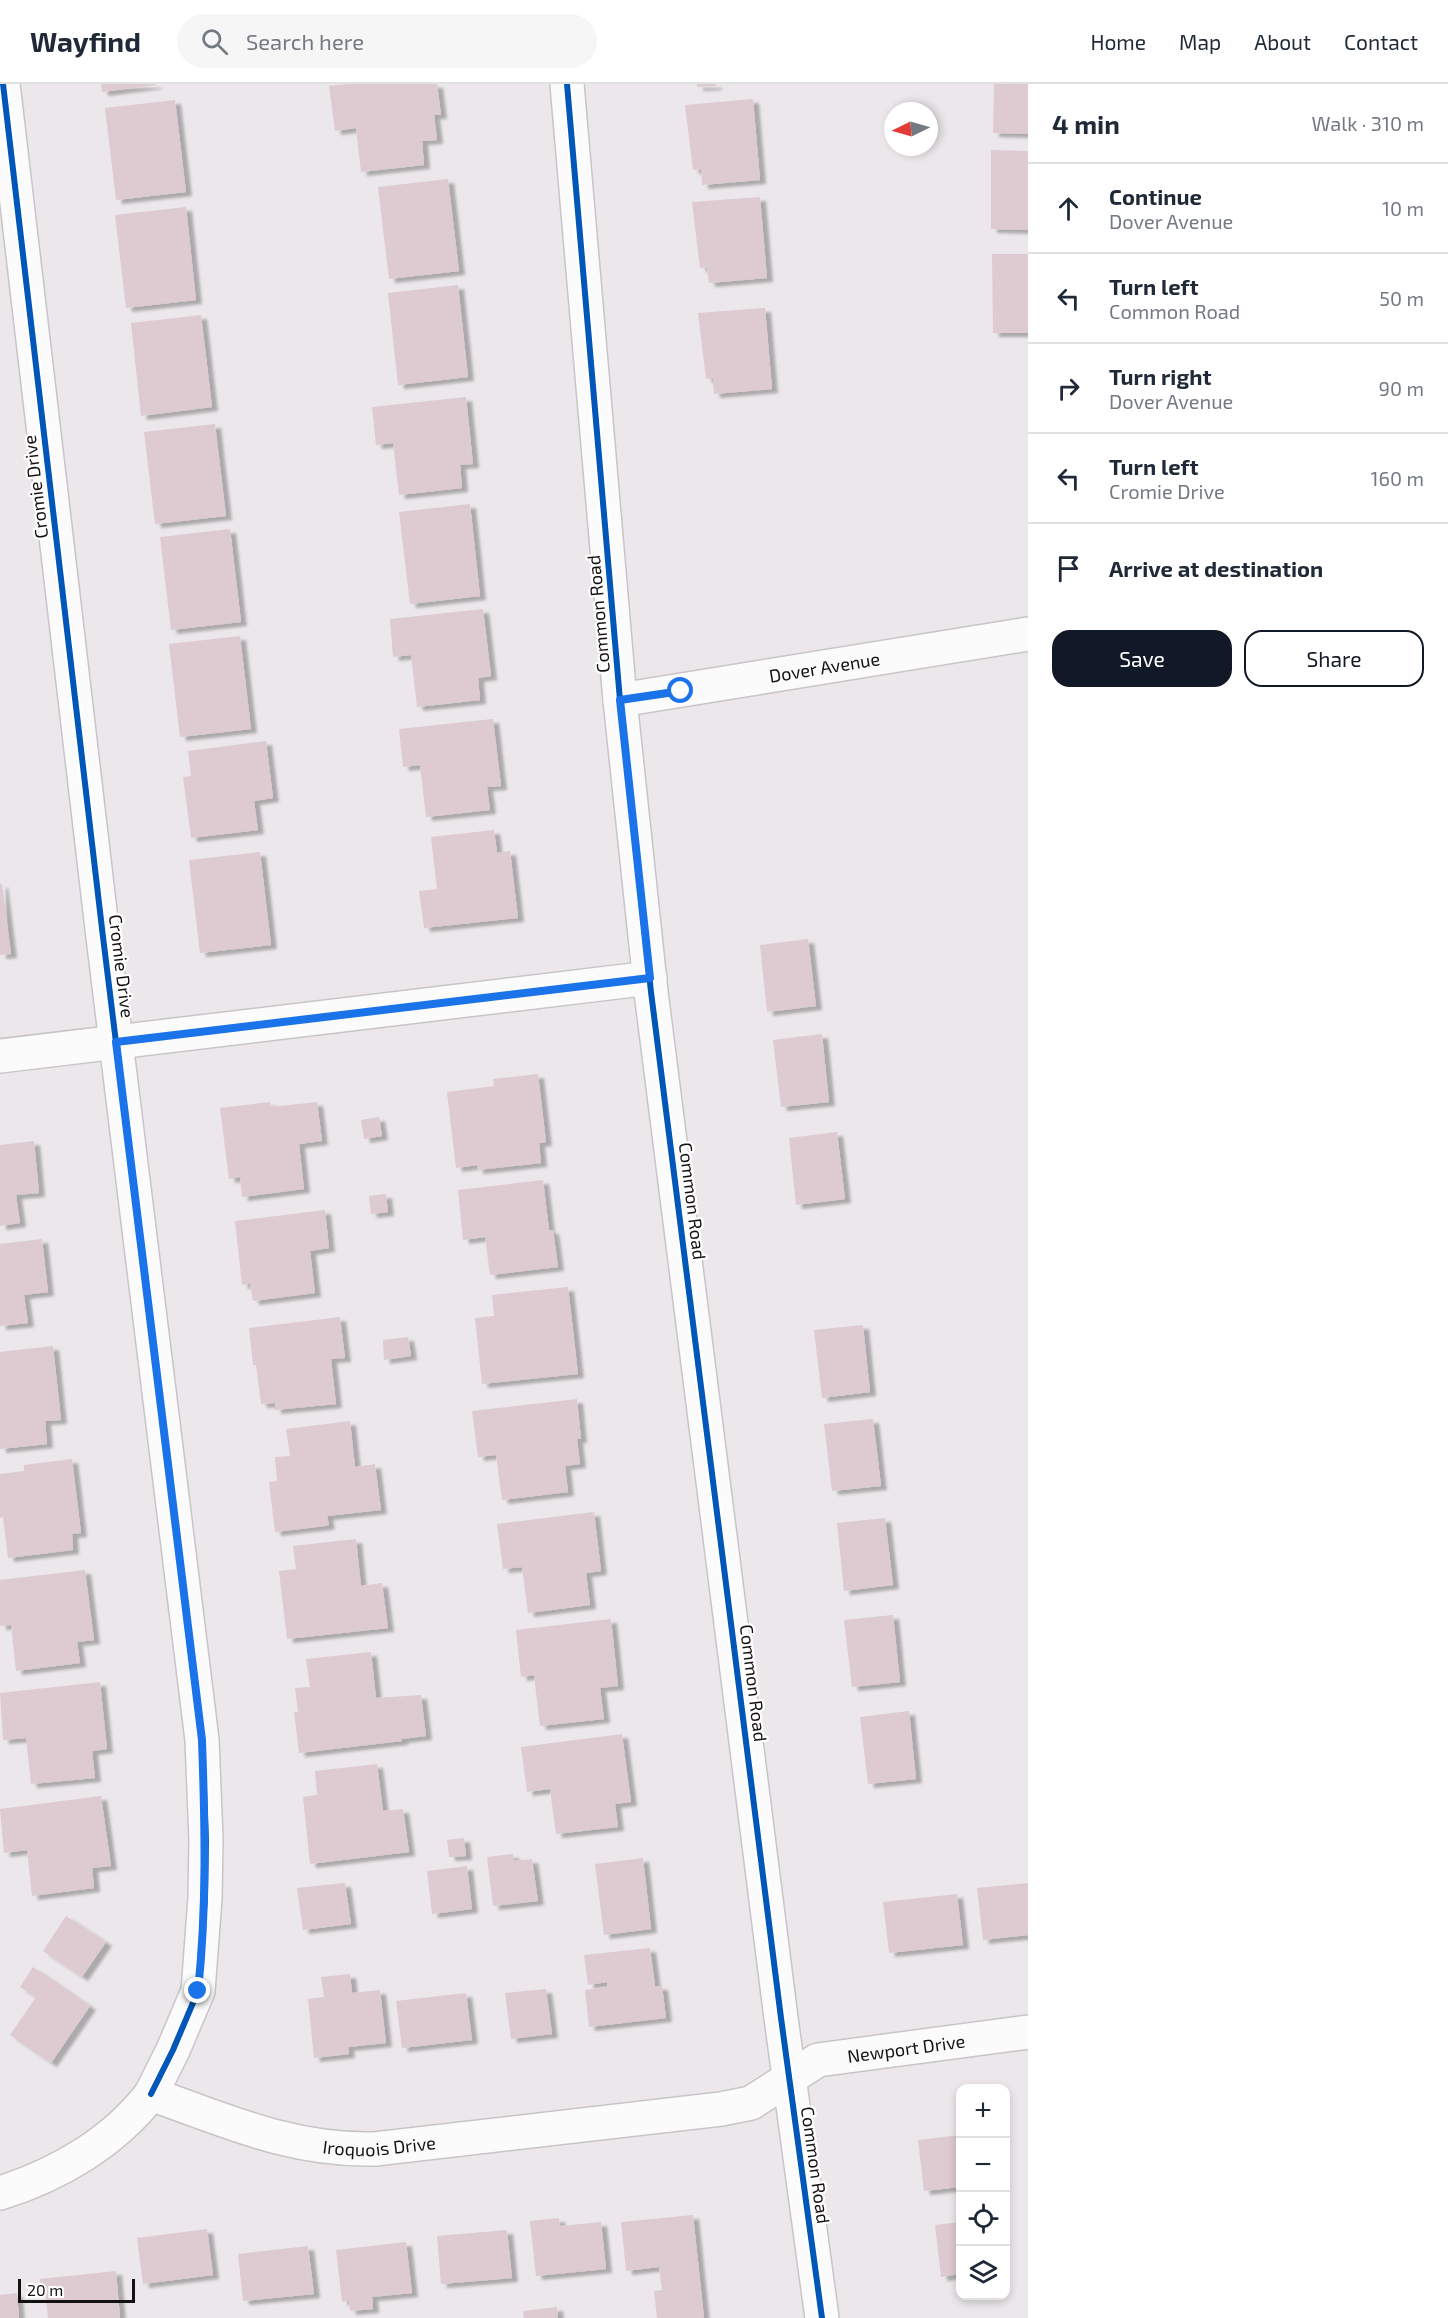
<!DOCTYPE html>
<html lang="en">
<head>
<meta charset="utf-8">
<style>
  :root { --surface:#fff; --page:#f6f6f7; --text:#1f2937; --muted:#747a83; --line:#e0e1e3; --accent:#111827 }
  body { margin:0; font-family:"Exo 2",sans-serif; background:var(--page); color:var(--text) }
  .controls { position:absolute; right:18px; bottom:18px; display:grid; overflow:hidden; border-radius:12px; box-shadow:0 3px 9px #0003 }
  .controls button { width:54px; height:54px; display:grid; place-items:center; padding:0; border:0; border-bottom:2px solid var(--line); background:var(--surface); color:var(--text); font:30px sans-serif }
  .compass { position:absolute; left:884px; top:18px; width:54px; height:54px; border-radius:50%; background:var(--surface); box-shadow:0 3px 9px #0003; rotate:265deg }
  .scale { position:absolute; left:18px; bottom:15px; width:117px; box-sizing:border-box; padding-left:6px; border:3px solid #141113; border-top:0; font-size:16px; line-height:21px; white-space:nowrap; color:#141113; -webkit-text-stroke:4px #fff; paint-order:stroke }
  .stop { position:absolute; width:18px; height:18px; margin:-14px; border:4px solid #1a73e8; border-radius:50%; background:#fff }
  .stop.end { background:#1a73e8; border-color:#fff; box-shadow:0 2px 6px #0008 }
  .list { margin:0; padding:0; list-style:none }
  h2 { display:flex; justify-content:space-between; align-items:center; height:78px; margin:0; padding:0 24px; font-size:26px }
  h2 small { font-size:20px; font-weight:400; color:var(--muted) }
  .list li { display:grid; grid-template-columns:39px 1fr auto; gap:18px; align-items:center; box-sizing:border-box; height:90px; padding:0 24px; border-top:2px solid var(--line) }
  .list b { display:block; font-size:22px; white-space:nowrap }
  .list p { margin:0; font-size:20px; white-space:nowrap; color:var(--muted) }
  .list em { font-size:20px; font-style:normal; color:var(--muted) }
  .actions { display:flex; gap:12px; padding:18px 24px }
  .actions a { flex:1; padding:14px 0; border:2px solid var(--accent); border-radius:18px; text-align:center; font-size:21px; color:var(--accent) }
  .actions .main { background:var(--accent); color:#fff }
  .icon { flex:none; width:33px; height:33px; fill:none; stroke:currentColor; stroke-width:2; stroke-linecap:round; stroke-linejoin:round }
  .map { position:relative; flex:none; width:1028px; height:2234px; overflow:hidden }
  header { display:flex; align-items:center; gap:36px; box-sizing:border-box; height:84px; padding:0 30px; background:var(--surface); border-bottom:2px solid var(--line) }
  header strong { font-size:28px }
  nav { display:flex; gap:33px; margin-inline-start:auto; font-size:21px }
  .search { width:420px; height:54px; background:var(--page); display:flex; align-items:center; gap:15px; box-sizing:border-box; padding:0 21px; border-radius:33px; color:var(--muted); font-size:22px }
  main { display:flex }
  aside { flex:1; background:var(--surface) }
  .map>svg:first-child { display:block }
  .building { fill:#decad1; filter:url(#shadow) }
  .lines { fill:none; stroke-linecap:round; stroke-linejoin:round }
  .minor-casing { stroke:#c8c5c7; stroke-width:36 }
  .tertiary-casing { stroke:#c8c5c7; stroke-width:36 }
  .minor { stroke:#fcfbfc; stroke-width:33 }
  .tertiary { stroke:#fcfbfc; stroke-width:33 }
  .cycleway-casing { stroke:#fff; stroke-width:10 }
  .cycleway { stroke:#0057b8; stroke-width:6 }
  .route { stroke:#1a73e8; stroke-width:8 }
  .labels { text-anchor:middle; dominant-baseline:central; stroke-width:4.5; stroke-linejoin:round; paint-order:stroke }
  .street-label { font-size:18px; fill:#141113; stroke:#fff }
</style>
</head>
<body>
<header>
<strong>Wayfind</strong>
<div class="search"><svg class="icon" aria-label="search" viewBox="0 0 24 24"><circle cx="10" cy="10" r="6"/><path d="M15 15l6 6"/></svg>Search here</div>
<nav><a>Home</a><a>Map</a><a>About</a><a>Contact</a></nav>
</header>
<main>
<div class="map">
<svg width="1028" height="2234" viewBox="0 0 1028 2234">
  <defs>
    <filter id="shadow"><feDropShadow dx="6" dy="4" stdDeviation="1.5" flood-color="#0004"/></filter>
  </defs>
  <rect width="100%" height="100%" fill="#ebe7ea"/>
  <path class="building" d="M101,0H156V1L102,8Z
    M348,0H437L441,31H434L437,56L422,57L424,81L361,88L356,44L335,47L329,2Z
    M697,0H716V2L697,3Z
    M994,0H1028V50L993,49Z
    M753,15L760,96L702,101L701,85L693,86L685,21Z
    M175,16L186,108L116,116L105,24Z
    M991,66L1028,67V146L991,145Z
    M448,95L459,187L389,195L378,103Z
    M760,113L767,194L709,199L707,183L700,184L692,118Z
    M186,123L196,216L126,224L115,131Z
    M992,170H1028V249H993Z
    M458,201L468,293L398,301L388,209Z
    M765,224L772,305L714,310L713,294L706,295L698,229Z
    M201,231L212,323L141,332L131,239Z
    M466,313L473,380L460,381L462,404L399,411L393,359L376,361L372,323Z
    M215,340L226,432L155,440L144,348Z
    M470,420L480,512L410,520L399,428Z
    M230,445L241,538L171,546L160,453Z
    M483,525L491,592L478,594L480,616L417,623L411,571L393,573L390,535Z
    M240,552L251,645L180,653L169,560Z
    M493,635L501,702L487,703L490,726L426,733L420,681L403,683L399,645Z
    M266,657L273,714L254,717L258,746L191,754L183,693L191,692L188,667Z
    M494,746L497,769L510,767L518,834L424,844L419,807L437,805L431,753Z
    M260,768L271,861L200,869L189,776Z
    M0,800H2L11,870L0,871Z
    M808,855L816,922L767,928L760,861Z
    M822,950L829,1018L781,1023L773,956Z
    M538,990L546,1058L539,1059L541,1079L477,1086V1081L456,1084L447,1008L494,1002L493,995Z
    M270,1018L271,1023L317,1018L322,1057L299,1060L304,1105L242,1113L240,1093L229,1095L220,1024Z
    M379,1033L382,1052L364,1055L361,1036Z
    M837,1048L845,1115L796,1121L789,1054Z
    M34,1057L39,1109L16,1111L20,1139L0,1142V1061Z
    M543,1096L549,1146H553L558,1183L490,1191L485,1153L463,1156L458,1106Z
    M386,1110L388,1128L371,1130L369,1112Z
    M325,1126L329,1164L310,1167L315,1209L253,1217L250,1199L242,1201L235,1137Z
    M42,1155L48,1208L24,1211L28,1239L0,1242V1160Z
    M568,1203L578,1290L482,1300L475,1234L494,1232L492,1211Z
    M340,1233L345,1274L331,1275L336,1320L275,1326V1319L261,1320L256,1281H253L249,1244Z
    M863,1241L870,1308L822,1314L814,1246Z
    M408,1253L411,1272L384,1276L383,1256Z
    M53,1262L61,1336L45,1337L47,1360L0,1365V1268Z
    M577,1315L581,1355H577L580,1380L565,1382L568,1408L502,1416L496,1371L478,1373L472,1327Z
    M873,1335L881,1402L832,1407L824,1340Z
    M350,1337L355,1383L375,1380L381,1426L327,1432L329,1441L325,1442L275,1448L269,1398L277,1397L275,1373L290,1372L286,1345Z
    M72,1375L81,1449L72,1450L73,1466L8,1474L3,1433L0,1434V1390L24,1387V1381Z
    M594,1428L601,1487L586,1489L590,1521L528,1529L522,1483L503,1485L497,1440Z
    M885,1434L893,1501L844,1507L837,1439Z
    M356,1455L361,1502L382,1499L388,1544L287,1555L279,1487L296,1485L293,1462Z
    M85,1486L94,1556L77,1558L80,1579L16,1587L11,1541L0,1542V1496Z
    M893,1531L900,1598L852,1603L844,1536Z
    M611,1535L618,1602L600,1604L604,1635L540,1642L534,1591L521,1593L516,1546Z
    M371,1568L376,1614L421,1611L426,1652L402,1655V1657L299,1669L294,1628H298L295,1604L310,1603L306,1575Z
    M100,1598L107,1665L92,1667L95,1694L31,1700L26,1654L3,1656L0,1609Z
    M909,1627L916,1695L868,1700L860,1633Z
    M622,1650L631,1718L615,1720L618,1743L556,1750L550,1705L527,1708L521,1663Z
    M377,1680L383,1727L403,1725L409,1768L310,1780L303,1713L317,1711L315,1687Z
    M101,1712L111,1782L92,1784L94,1804L32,1812L27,1766L4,1769L0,1725Z
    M464,1754L466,1772L449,1773L447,1756Z
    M513,1770L514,1777L532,1775L538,1817L493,1822L487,1773Z
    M643,1774L651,1845L604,1851L595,1780Z
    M467,1782L472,1825L432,1830L427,1787Z
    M345,1799L351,1840L303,1846L297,1804Z
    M1028,1799V1851L983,1856L977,1804Z
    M957,1810L963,1861L889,1869L883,1818Z
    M66,1832L106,1858L82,1893L43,1867Z
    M650,1864L655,1902H662L666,1934L589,1943L585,1906L607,1903V1898L588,1901L584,1871Z
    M33,1883L90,1922L51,1979L10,1951L36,1913L20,1903Z
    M350,1890L352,1909L380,1906L386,1959L348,1963L349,1970L314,1974L308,1915L324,1913L321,1893Z
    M546,1905L552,1950L511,1955L505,1909Z
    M466,1909L472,1956L402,1964L396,1917Z
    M960,2051V2103L924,2107L918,2056Z
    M693,2131L704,2234H657L654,2207L662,2206L659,2183L626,2187L621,2138Z
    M559,2134L560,2142L601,2138L606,2185L536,2192L530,2137Z
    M960,2138V2190L941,2193L935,2141Z
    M207,2145L213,2191L143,2200L137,2154Z
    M507,2146L512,2194L441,2200L437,2152Z
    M406,2158L412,2209L372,2213L373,2225L350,2227L349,2216L342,2218L336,2166Z
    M308,2162L314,2210L243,2217L238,2170Z
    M116,2187L120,2234H48L45,2206H41L40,2195Z
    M17,2209L19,2234H0V2211Z
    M557,2223L558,2234H524L523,2227Z"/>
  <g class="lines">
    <defs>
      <g id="minor">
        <path d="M3,0L103,853L202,1656L206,1756L205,1814L198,1907L173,1966L151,2010"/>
        <path id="s1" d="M620,616L1028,550"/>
        <path d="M0,972L650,894"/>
        <path id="s2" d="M0,2109C58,2091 114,2058 151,2010C227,2037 292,2067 375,2065L721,2025L751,2019L818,1976L1028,1948"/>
      </g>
      <path id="tertiary" d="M567,0L620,616L651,908L781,1934L822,2234"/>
    </defs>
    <use href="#minor" class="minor-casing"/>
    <use href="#tertiary" class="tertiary-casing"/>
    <use href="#minor" class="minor"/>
    <use href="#tertiary" class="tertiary"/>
    <defs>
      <path id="cycleway" d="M3,0L103,853L202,1656L206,1756L205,1814L198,1907L173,1966L151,2010
        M567,0L620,616L651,908L781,1934L822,2234"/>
    </defs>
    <use href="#cycleway" class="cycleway-casing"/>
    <use href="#cycleway" class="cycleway"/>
  </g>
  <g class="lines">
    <path class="route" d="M198,1907C207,1823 205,1740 202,1656L116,958L650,894L620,616L681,607"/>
  </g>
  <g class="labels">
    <g class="street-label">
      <text transform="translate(35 403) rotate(-97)">Cromie Drive</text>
      <text transform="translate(598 530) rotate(-95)">Common Road</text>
      <text stroke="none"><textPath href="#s1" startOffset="207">Dover Avenue</textPath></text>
      <text transform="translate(122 882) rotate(83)">Cromie Drive</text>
      <text transform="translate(693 1117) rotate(83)">Common Road</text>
      <text transform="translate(754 1599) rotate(83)">Common Road</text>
      <text stroke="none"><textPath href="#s2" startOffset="963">Newport Drive</textPath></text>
      <text stroke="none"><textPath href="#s2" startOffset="420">Iroquois Drive</textPath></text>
      <text transform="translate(816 2081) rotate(82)">Common Road</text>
    </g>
  </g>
</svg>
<div class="controls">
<button>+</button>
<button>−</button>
<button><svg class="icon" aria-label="locate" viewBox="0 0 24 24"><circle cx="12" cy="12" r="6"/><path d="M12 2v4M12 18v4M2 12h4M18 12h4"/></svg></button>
<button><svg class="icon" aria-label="layers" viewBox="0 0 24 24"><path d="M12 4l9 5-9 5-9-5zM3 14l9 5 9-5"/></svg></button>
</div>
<svg class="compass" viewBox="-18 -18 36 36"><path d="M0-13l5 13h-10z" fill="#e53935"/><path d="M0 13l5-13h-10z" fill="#747a83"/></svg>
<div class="scale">20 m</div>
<div class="stop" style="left:681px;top:607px"></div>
<div class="stop end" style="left:198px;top:1907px"></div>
</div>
<aside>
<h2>4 min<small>Walk · 310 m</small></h2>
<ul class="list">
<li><svg class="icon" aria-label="ahead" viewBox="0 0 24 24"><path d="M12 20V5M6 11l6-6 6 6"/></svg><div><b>Continue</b><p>Dover Avenue</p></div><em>10 m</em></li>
<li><svg class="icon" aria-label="left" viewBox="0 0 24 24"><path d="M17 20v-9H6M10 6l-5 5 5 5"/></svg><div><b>Turn left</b><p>Common Road</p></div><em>50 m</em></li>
<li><svg class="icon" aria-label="right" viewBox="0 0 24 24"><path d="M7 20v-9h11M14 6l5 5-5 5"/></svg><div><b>Turn right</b><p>Dover Avenue</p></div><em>90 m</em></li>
<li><svg class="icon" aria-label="left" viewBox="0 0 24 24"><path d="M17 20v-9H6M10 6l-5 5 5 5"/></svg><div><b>Turn left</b><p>Cromie Drive</p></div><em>160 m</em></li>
<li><svg class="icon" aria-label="arrive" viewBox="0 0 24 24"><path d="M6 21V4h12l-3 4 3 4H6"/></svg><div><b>Arrive at destination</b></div></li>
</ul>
<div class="actions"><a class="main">Save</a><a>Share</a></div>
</aside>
</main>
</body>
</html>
